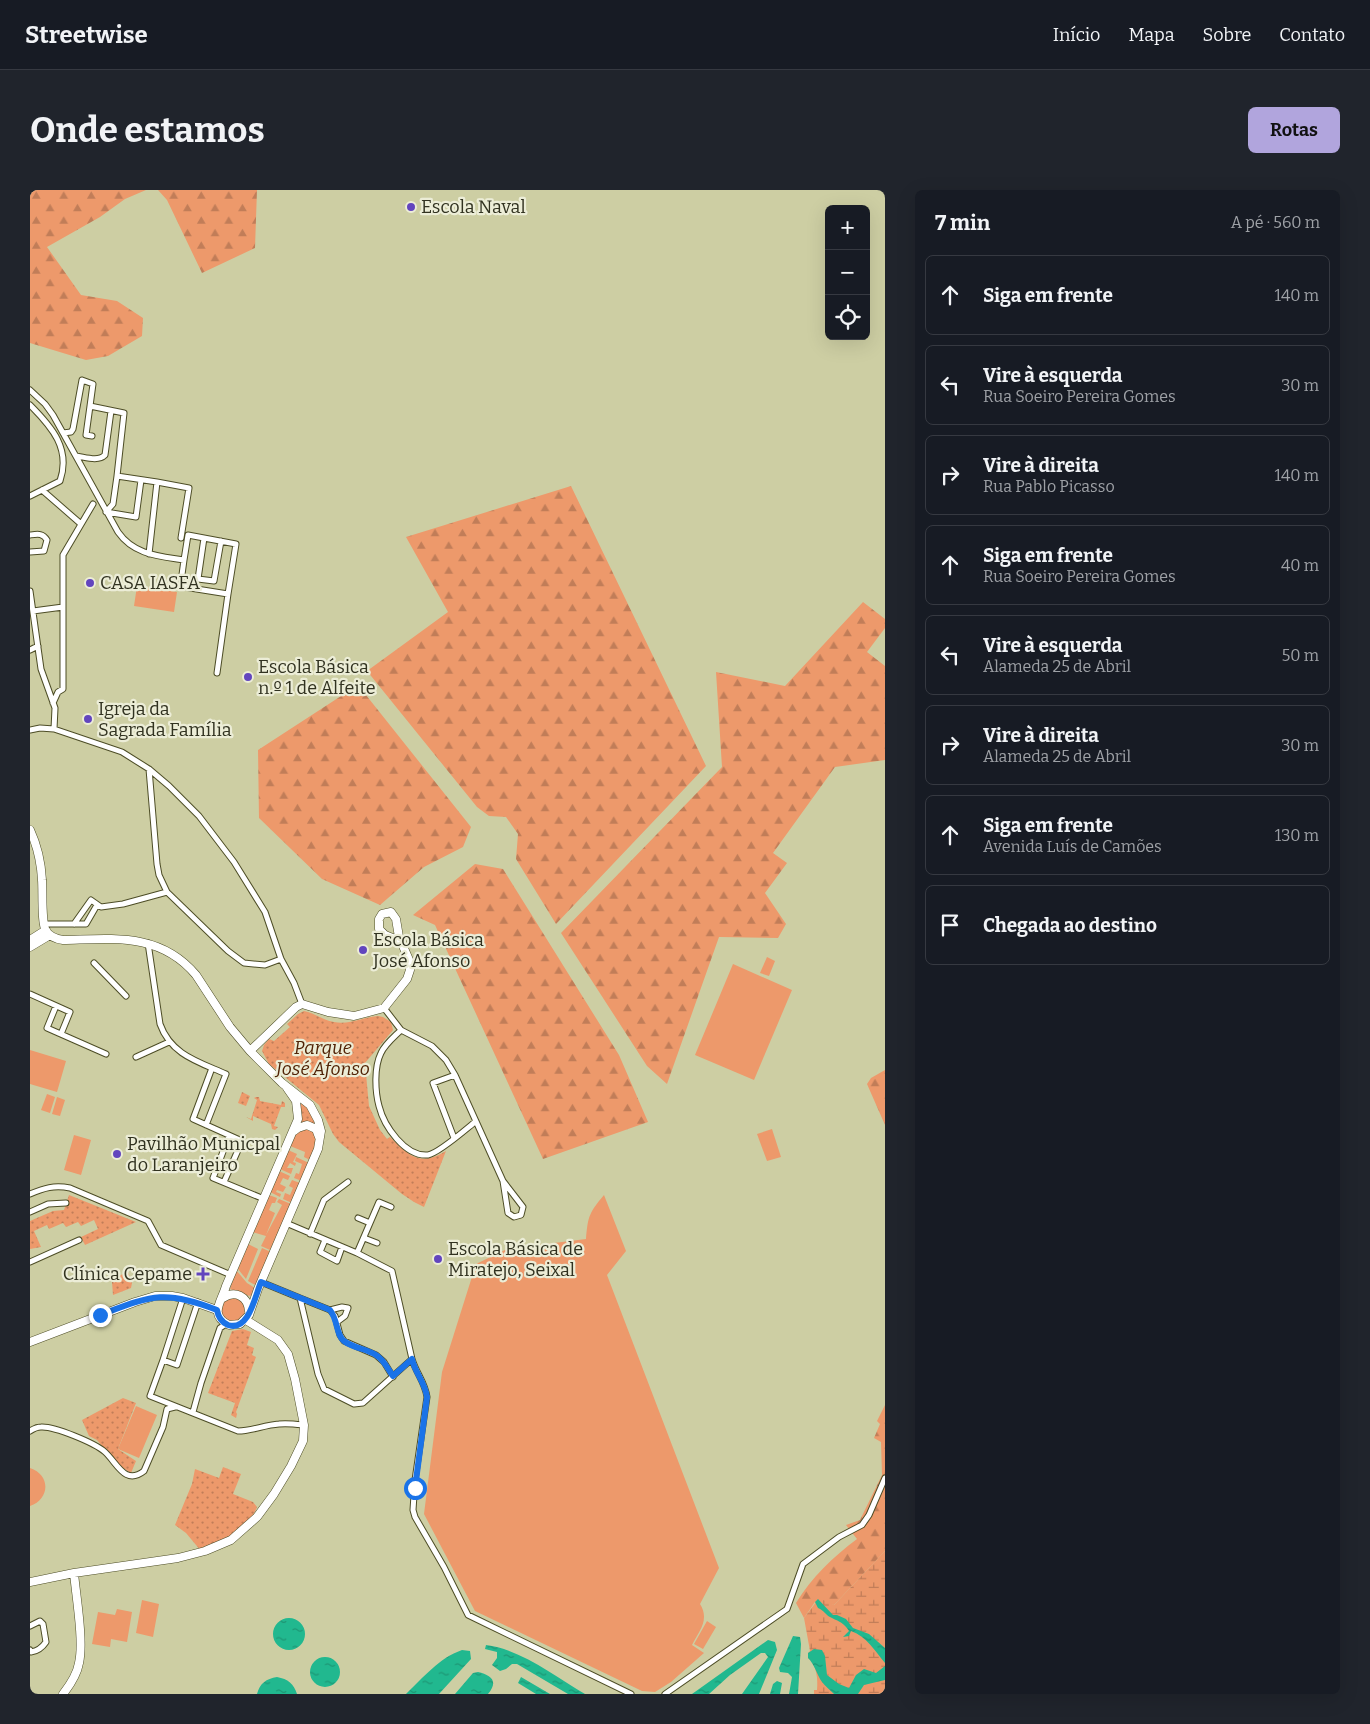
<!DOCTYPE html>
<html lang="pt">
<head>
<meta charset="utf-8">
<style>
  :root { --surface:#171b24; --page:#20242c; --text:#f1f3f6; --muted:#9ea1a6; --line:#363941; --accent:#b1a5dd }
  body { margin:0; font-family:Bitter,serif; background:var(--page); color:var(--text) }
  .controls { position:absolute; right:15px; top:15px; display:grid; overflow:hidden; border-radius:8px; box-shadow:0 5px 20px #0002 }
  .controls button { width:45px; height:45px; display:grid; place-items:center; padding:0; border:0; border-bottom:1px solid var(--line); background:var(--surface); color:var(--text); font:25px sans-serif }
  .stop { position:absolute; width:15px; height:15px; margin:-11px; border:4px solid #1a73e8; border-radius:50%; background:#fff }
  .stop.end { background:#1a73e8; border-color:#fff; box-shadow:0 1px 5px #0008 }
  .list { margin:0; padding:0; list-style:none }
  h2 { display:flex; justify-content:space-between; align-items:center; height:65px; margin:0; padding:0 20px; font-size:21px }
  h2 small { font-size:16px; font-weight:400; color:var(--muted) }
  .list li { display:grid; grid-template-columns:32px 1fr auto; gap:15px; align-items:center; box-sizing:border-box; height:80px; margin:0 10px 10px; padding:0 10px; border:1px solid var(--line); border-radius:8px }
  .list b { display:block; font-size:19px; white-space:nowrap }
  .list p { margin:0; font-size:16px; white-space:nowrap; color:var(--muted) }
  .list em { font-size:16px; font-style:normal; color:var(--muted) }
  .icon { flex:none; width:28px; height:28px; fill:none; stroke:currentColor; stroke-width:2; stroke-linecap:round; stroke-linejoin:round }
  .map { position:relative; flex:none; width:855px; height:1504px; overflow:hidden; border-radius:8px }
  header { display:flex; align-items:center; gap:30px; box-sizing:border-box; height:70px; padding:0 25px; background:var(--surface); border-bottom:1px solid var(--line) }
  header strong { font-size:24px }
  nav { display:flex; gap:28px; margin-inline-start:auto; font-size:18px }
  .intro { display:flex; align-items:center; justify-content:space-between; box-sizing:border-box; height:120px; padding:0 30px }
  h1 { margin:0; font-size:35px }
  .button { padding:12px 22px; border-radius:8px; background:var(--accent); color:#111; font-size:18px; font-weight:700 }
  main { display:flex; gap:30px; padding:0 30px }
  aside { flex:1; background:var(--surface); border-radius:8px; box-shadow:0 5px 20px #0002 }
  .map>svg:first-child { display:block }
  .grass { fill:#ed996b }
  .forest { fill:url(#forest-firs) }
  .wetland { fill:url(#wetland-marsh) }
  .park { fill:url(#park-dots) }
  .water { fill:url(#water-ripples) }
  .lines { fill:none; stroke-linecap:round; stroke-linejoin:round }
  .street-casing { stroke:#4d4d26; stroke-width:7 }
  .secondary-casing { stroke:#4d4d26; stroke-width:9 }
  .street { stroke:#fff; stroke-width:5 }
  .secondary { stroke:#fff; stroke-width:8 }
  .route { stroke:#1a73e8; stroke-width:6 }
  .poi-dot { fill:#6245be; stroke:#ecedd7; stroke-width:2 }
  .labels { text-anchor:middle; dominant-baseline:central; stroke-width:4.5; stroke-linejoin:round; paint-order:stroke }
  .poi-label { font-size:18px; fill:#313220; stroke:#ecedd7; text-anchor:start }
  .park-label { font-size:18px; font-style:italic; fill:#502205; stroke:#ecedd7 }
</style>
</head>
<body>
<header>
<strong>Streetwise</strong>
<nav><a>Início</a><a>Mapa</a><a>Sobre</a><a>Contato</a></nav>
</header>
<div class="intro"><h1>Onde estamos</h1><a class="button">Rotas</a></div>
<main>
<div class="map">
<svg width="855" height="1504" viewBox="0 0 855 1504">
  <defs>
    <pattern id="forest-firs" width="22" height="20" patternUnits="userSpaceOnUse" patternTransform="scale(1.25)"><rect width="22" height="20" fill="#ed996b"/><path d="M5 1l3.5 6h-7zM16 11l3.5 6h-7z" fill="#c17d58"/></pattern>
    <pattern id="wetland-marsh" width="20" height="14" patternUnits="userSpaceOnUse" patternTransform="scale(1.25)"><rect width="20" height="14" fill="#ed996b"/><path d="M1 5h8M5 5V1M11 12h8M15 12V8" fill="none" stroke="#c17d58"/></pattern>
    <pattern id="park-dots" width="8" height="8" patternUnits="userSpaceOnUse" patternTransform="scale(1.25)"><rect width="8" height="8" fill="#ed996b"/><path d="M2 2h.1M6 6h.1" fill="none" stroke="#c17d58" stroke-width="1.8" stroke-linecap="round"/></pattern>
    <pattern id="water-ripples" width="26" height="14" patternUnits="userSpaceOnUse" patternTransform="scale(1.25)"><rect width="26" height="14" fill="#21b88f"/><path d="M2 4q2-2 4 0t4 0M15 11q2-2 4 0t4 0" fill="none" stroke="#1d9674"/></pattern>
  </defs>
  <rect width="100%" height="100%" fill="#cdcea3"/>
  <path class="grass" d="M107,396L147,402L144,422L104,416Z
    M737,767L745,771L739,786L730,783Z
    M703,774L762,800L724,890L665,865Z
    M0,860L36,871L27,902L0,894Z
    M17,904L25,907L20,923L11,920Z
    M27,907L35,910L30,926L22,924Z
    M276,938L284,940L288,952L280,970L274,967L275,962L260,956L266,943Z
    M742,939L751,967L737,971L727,944Z
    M44,945L61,950L51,985L34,980Z
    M258,960L267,964L263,972L266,973L265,976L260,973L257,978H263L261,984L250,979Z
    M266,967L279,973L272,991L264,988L266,983L269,984L272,974L265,971Z
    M249,981L260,986L258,990L253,988L250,994L256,997L253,1002L247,1000L246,1002L251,1004L250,1007L240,1002Z
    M262,990L270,993L262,1013L253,1009L255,1003L260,1005L263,998L259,996Z
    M239,1005L247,1008L245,1013H242L239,1020L245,1023L236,1045L252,1015L247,1012L249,1009L261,1014L240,1060L231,1056L236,1046L222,1042Z
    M574,1005L596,1061L577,1085L689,1378L670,1414C680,1430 669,1441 662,1455L674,1463L641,1492L625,1502L612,1501L445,1421L394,1324L412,1182L446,1074L477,1059L556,1049C558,1026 559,1023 574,1005Z
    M218,1054L228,1059L216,1089L208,1079Z
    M232,1058L241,1062L227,1096L218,1091Z
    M206,1080L217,1093L225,1098L221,1106L215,1105L200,1099Z
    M191 1119a12 12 0 1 1 24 0a12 12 0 1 1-24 0Z
    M106,1216L127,1225L109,1268L88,1259Z
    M0,1278C21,1285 20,1309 0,1316Z
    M112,1410L129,1414L123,1447L106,1443Z
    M87,1419L102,1422L97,1452L81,1449L80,1457L62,1454L68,1422L85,1425Z
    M677,1431L686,1437L673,1459L664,1454Z"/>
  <path class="forest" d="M0,0H116L95,9L70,27L17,57L51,105L87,111L113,128L112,146L78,166L56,170L0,153Z
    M128,0H227L225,58L172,83L137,10Z
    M541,296L676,576L526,734L486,669L488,644L476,627L459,626L447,617L337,481L418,422L376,347Z
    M833,412L855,429V438L837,462L855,476V570L805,577L743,663L757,673L735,703L756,734L748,748L689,747L637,894L617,876L531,743L692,577L686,482L755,496Z
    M328,495L441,637L433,657L394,677L350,715L292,689L229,628L228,560Z
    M445,674L473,679L589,865L618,932L513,969L405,735L383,725Z
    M855,880V935L837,894L841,888Z
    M855,1215V1361L804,1415L785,1412L774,1428L766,1413C782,1387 803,1367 827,1349L816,1335L830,1330L852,1285L851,1252L844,1248L850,1234L847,1231Z"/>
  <path class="wetland" d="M855,1361V1504H784V1500H787C788,1490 787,1475 778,1468V1463L780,1461L774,1428L789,1408L804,1415Z"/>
  <path class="park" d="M274,821C285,823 292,830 304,832C320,835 333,827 348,826L353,827L361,832L363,840L335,873L339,916L350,940L357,949L360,947C379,966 390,977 416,961L394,1017L384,1012L372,1004L309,952L303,944L289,915L239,874L232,861L234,855L239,849L244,851L260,837L257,834L268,824Z
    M212,902L220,906L216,916L208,913Z
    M226,907H229L230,911L251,915L252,911L255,913V917H251L244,936L248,937L245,940L242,939L241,934L223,926V931L216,927L221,929L227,910L224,908Z
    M271,909L281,922L287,937L281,932L269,933L268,916Z
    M39,1005L106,1032L55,1055L51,1047L68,1039L64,1030L51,1036L48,1032L36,1037L33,1033L19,1039L17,1035L4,1041L11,1057L0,1059V1031L23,1021L34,1020Z
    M98,1082L102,1093L101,1098L83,1105L82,1092L86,1087Z
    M213,1139L221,1142L217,1155L224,1158L222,1165L226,1167L206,1222L207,1224L206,1228L201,1225L205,1213L178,1203L202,1141Z
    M93,1208L106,1213L88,1259L106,1271L101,1283L87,1274L67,1250L59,1246L52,1230Z
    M193,1277L211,1284L203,1304L223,1312L227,1317C218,1341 192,1352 171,1361L156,1343L145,1335L162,1294L165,1279L189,1288Z"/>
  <path class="water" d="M788,1409L803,1425H807L816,1429L823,1438L839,1444L855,1458V1473C845,1461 837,1447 821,1441L819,1446L813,1447L819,1441C814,1433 810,1432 802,1428C796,1426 794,1420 788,1418L785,1412Z
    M243 1444a16 16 0 1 1 32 0a16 16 0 1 1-32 0Z
    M763,1446L770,1447L771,1454L768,1504H759L762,1487L758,1483L750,1482L749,1478Z
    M738,1450L745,1452L747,1460L729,1504H712L738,1467L735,1463H731L700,1485L679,1504H662Z
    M456,1455C490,1459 526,1487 555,1504H538L487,1474H482L476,1479L470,1481L462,1475L467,1468V1462L455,1459Z
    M784,1459L792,1460L795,1466L797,1485L809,1494L819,1498L826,1485L834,1479L846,1483L855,1476V1490L834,1495L828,1504H804C800,1500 795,1496 792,1492C787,1485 784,1473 778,1468V1463Z
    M432,1460L440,1461L441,1469L409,1504H376C394,1487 409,1468 432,1460Z
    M280 1482a15 15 0 1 1 30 0a15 15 0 1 1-30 0Z
    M448,1482C461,1485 469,1491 458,1504H425L443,1483Z
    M247,1487C258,1489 264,1494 267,1504H227C230,1493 236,1489 247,1487Z
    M491,1487L520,1504H506L488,1493Z
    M747,1491L752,1493L750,1504H740L743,1494Z"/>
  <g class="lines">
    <defs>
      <path id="street" d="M0,200L15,214L23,225L88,342C104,365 129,366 154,370L151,392L154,397L198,404L187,483
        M0,215C22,237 41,259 30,291L0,306
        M33,243L41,242L43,239L52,190L63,194L60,216
        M62,246L56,245L60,216L94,223L87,286
        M46,266C55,267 68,272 75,265L81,221
        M127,292L159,298L151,348
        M12,300L51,334
        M76,322L83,314L87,286L127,292L119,364
        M76,322L106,327L111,290
        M0,345C8,344 13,343 17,350L14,361L0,362
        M174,348L168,389L184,391L191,351
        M154,370L158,345L206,354L198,404
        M0,401L11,479L25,518L24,539
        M3,421L33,417
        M0,460L8,456
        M23,513L28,502L33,499V365L63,314
        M0,540L10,538L24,539L92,562L119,579L139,596L169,626L204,672L235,722L251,769L264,793L272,814
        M119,579L127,674L129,685L137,702L198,761L214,773L235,775L251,769
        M14,734H56L67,715
        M44,734L61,710L71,717L93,714L137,702
        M118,753L130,834C141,865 169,872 196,884L176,935
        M64,773L96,806
        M0,804L40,822L31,844
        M26,816L17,838L76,864
        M354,818L371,840L402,856L416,870L425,885L473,991L493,1017L491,1025L484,1027L478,1023L473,991
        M371,840C364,847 355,854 351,863C344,877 345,901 349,916C354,936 375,967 398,965C409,963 435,940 445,932
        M106,867L139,852
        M182,878L163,929L212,951L194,992
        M199,946L183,988L234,1009
        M424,948L403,893L425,885
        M0,1004C14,998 24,995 40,998L118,1031L131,1055L201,1085
        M0,1022L18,1014L36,1013
        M328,1028L340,1033
        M280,1044L294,1010L318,992
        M334,1048L347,1053
        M295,1050L290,1062L307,1071L312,1057
        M327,1063L349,1012L361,1017
        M0,1072L49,1050
        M231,1092L270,1108L288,1184L294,1199L324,1214L333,1213L382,1169L362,1081L327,1063L256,1033
        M153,1108L133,1170L147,1175L168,1112
        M270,1108L300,1120L305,1126L310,1145L314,1151L346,1165L354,1172L363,1187
        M300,1120L312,1117L318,1118L315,1126L307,1132
        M382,1169C386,1183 395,1192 397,1207L385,1290L383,1320L385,1327L414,1377L438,1425L601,1504
        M133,1170L120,1206L208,1241C222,1241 234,1235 249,1234C257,1233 265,1234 274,1235
        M163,1222L171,1193L190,1138L196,1134
        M0,1241C3,1239 7,1237 11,1237C24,1236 65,1253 75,1262C87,1273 95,1296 114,1281L133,1237L137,1219L145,1217
        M0,1436L10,1431L13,1434L16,1452C12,1458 8,1461 1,1462L0,1460
        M635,1504L757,1419L773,1374L809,1347L832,1335L839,1325L855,1288"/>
      <path id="secondary" d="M0,640C7,655 11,672 12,690C13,701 11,733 16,741C20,747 26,749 33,750C83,749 130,742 166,785L200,837L220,861L252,893L280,915L288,930L291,941L288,959L228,1099L219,1125L210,1134L199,1135C178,1125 192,1111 196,1096L268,929L266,911L257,898
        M0,750L16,740
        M0,757L20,745
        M220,861L266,817L272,814L298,822L324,826L354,818L377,789L380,780V772L369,747L366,729L361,722L352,724L349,729V739L355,745L372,752
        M264,941L268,938L277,935L286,939L289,947
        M193,1108C205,1100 218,1106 219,1121
        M0,1152L105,1112L125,1106H142L153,1108L187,1120
        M0,1392L44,1383L148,1368L175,1361L201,1350L227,1327L244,1304L261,1276L273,1251L274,1235L265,1189L258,1164L248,1150L216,1130
        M33,1504C40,1495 47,1485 49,1473C54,1451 46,1406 44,1383"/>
    </defs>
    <use href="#street" class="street-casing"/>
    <use href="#secondary" class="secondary-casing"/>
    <use href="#street" class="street"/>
    <use href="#secondary" class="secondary"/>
  </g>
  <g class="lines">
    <path class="route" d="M70,1125C121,1106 134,1099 187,1120C188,1126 191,1132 198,1135C219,1142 225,1106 231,1092L300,1120C308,1130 306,1145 314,1151C323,1158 337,1159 346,1165C354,1170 358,1179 363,1186L382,1169C385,1183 395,1192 397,1207L385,1298"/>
  </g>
  <g class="poi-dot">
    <circle cx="381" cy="17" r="5"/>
    <circle cx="60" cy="393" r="5"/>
    <circle cx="218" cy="487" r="5"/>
    <circle cx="58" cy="529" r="5"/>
    <circle cx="333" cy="760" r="5"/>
    <circle cx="87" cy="964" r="5"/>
    <circle cx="408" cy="1069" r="5"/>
    <path d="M170.5 1076.5h5v5h5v5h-5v5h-5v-5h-5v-5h5z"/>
  </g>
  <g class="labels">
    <g class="poi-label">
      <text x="391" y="17">Escola Naval</text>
      <text x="70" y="393">CASA IASFA</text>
      <text x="228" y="477">Escola Básica<tspan x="228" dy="21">n.º 1 de Alfeite</tspan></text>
      <text x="68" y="519">Igreja da<tspan x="68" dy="21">Sagrada Família</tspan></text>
      <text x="343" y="750">Escola Básica<tspan x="343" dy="21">José Afonso</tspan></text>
      <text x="97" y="954">Pavilhão Municpal<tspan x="97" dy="21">do Laranjeiro</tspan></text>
      <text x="418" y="1059">Escola Básica de<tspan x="418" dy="21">Miratejo, Seixal</tspan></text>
      <text x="162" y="1084" text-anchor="end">Clínica Cepame</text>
    </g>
    <g class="park-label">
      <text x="293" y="858">Parque<tspan x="293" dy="21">José Afonso</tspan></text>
    </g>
  </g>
</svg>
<div class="controls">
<button>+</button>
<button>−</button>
<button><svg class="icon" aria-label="locate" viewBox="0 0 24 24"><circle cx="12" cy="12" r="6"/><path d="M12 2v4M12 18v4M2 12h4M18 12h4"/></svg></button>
</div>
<div class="stop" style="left:385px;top:1298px"></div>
<div class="stop end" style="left:70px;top:1125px"></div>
</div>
<aside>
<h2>7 min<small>A pé · 560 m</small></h2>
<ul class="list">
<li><svg class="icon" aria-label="ahead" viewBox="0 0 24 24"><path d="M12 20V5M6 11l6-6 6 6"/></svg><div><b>Siga em frente</b></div><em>140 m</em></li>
<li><svg class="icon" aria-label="left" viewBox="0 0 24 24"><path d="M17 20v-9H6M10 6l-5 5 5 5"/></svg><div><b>Vire à esquerda</b><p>Rua Soeiro Pereira Gomes</p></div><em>30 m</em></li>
<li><svg class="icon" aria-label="right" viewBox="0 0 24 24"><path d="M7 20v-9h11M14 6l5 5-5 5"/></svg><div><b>Vire à direita</b><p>Rua Pablo Picasso</p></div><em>140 m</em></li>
<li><svg class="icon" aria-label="ahead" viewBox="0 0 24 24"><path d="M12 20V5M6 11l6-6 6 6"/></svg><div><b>Siga em frente</b><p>Rua Soeiro Pereira Gomes</p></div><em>40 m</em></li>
<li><svg class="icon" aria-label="left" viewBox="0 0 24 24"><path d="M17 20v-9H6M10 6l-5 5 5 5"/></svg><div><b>Vire à esquerda</b><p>Alameda 25 de Abril</p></div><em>50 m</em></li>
<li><svg class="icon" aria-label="right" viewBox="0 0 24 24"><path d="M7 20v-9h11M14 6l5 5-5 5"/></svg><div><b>Vire à direita</b><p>Alameda 25 de Abril</p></div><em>30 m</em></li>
<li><svg class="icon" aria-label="ahead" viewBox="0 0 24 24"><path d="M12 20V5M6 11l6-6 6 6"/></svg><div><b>Siga em frente</b><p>Avenida Luís de Camões</p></div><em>130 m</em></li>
<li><svg class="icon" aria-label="arrive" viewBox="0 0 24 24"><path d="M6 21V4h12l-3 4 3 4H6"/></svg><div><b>Chegada ao destino</b></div></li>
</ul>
</aside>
</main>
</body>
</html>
